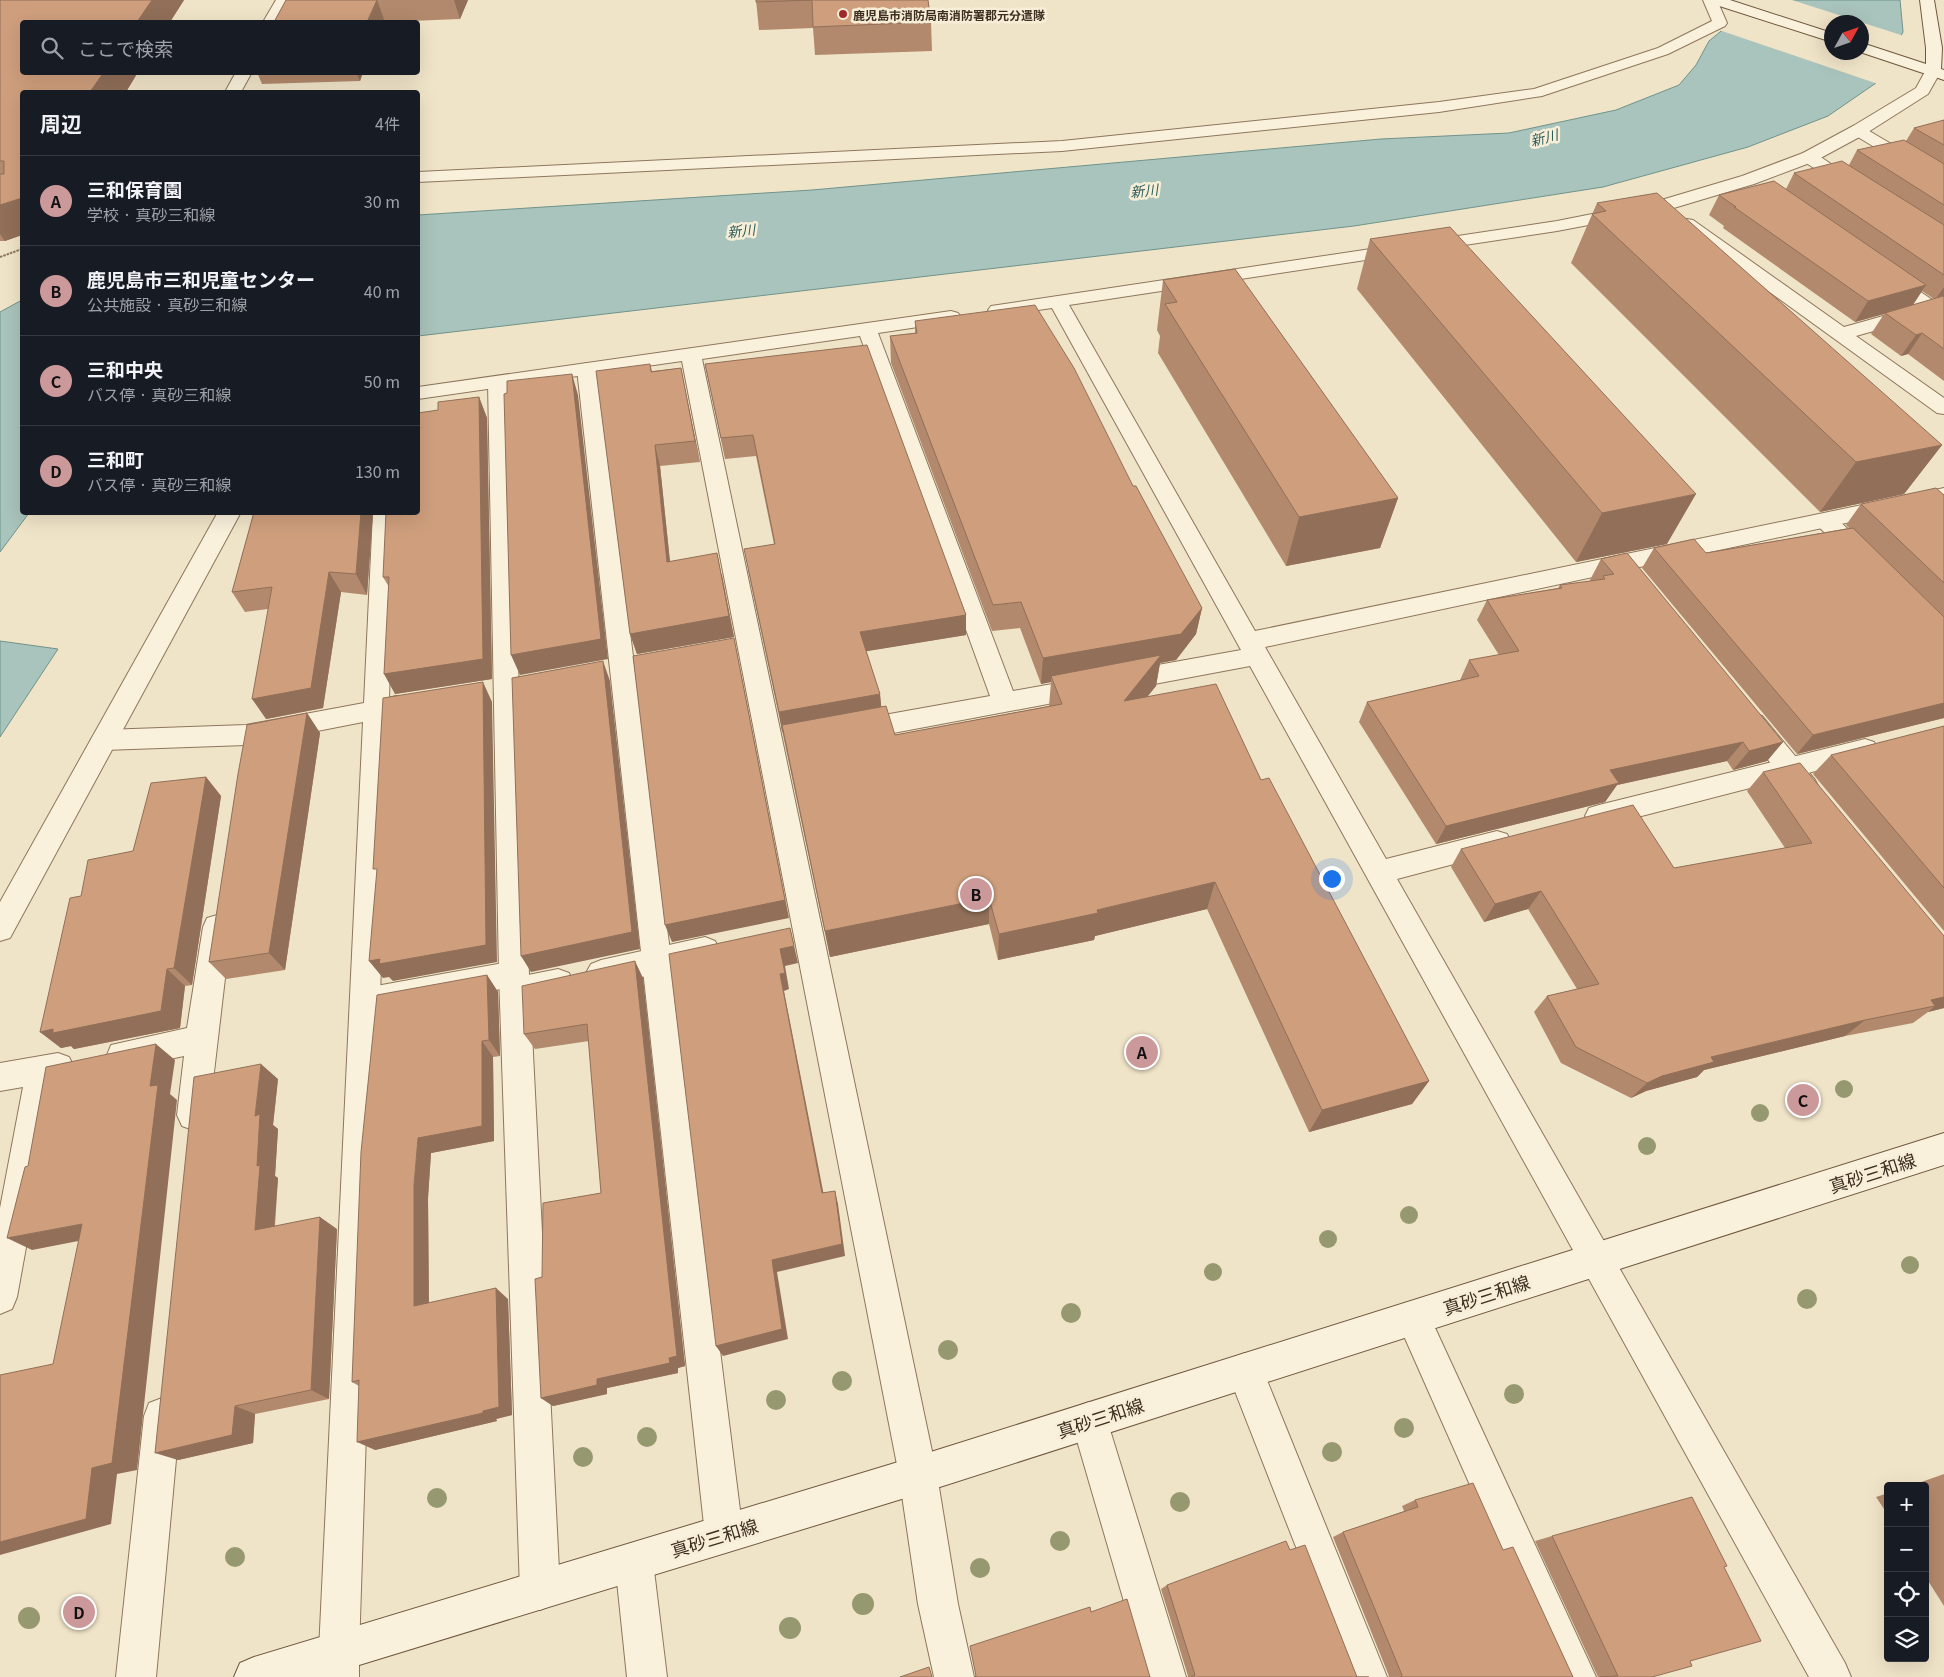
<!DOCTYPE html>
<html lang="ja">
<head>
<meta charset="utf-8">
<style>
  :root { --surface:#171b24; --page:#242831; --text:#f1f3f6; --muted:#9ea1a6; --line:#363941; --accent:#cc999b }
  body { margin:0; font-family:Georgia,"Noto Sans JP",serif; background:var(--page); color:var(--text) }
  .controls { position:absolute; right:15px; bottom:15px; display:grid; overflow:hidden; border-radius:5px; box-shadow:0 5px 20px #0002 }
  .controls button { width:45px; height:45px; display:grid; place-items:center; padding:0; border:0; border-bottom:1px solid var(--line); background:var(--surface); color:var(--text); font:25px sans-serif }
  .compass { position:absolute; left:1824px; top:15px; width:45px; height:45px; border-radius:50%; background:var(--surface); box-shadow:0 5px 20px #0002; rotate:50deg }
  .you { position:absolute; left:1331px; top:878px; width:18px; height:18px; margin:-12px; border:4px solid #fff; border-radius:50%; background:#1a73e8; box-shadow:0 0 0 8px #1a73e833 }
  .badge { display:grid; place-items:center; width:32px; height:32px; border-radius:50%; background:var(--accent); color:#111; font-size:16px; font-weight:700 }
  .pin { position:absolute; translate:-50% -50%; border:2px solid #fff; box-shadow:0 1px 5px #0006 }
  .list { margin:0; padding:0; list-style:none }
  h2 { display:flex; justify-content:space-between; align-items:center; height:65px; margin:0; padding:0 20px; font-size:21px }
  h2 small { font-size:16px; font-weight:400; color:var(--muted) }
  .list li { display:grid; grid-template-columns:32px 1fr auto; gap:15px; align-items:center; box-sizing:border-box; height:90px; padding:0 20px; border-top:1px solid var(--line) }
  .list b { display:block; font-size:19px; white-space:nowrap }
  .list p { margin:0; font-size:16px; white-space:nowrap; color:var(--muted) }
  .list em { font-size:16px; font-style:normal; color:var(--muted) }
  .icon { flex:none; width:28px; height:28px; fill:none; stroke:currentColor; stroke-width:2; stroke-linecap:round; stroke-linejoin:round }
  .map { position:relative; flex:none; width:1944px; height:1677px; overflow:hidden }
  .search { position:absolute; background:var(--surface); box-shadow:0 5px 20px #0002; left:20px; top:20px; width:400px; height:55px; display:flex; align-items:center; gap:12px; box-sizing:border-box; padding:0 18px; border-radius:5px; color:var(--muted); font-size:19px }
  .panel { position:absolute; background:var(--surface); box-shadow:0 5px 20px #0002; left:20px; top:90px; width:400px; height:425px; border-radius:5px }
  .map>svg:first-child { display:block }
  .water { fill:#a9c4bc; stroke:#6f938a; fill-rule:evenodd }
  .pier { fill:#f0e4c8; fill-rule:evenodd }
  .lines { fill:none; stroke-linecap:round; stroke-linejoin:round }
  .lane-casing { stroke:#8d765c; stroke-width:2 }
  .street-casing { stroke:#8d765c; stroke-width:2 }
  .secondary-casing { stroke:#6f573f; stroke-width:2 }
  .path { stroke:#8d765c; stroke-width:2; stroke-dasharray:2.5 1; stroke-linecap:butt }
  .lane { fill:#faf1dc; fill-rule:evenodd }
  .street { fill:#faf1dc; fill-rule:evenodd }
  .secondary { fill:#faf1dc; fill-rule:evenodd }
  .tree { fill:#96986f }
  .wall { fill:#b2896c; fill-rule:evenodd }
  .shaded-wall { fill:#916f58 }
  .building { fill:#cf9f7d; stroke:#916f58 }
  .poi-dot { fill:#9e2a2b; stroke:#f7eed8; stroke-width:2 }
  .labels { text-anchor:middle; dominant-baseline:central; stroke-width:5; stroke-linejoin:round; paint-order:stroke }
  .far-poi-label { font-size:12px; font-weight:bold; fill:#3d2e20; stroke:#f7eed8; text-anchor:start }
  .far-water-label { font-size:14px; font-style:italic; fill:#2f5d5a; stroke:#f7eed8 }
  .near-street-label { font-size:18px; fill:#3d2e20; stroke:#f7eed8 }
</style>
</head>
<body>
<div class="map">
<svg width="1944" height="1677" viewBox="0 0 1944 1677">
  <rect width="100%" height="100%" fill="#f0e4c8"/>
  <path class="water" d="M1759,0H1900L1903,32L1876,83L1828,116L1748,147L1603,187L1354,226L418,336V215L812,190L1381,139L1509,133L1616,110L1679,85L1696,65L1709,41ZM1832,22H1862V52H1832Z
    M22,300V512L29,513L0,552V312Z
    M0,641L58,649L0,737Z"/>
  <path class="pier" d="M1755,0H1792L1904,36L1878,84L1719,30ZM1832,22H1862V52H1832Z"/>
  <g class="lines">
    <defs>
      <path id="lane" d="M1859,125L1944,175V187L1938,186L1853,134L1851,130L1853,126Z
        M1809,152L1815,153L1863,186L1860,190H1848L1803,161L1801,157L1803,153Z
        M1886,271L1893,273L1944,308V323L1937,321L1879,281L1877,277L1879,273Z
        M587,363L594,365L597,369L743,1534L738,1548L724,1553L710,1548L705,1534L577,369L580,365Z
        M498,376L505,378L508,382L529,974L560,1590L554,1604L540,1610L526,1604L520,1590L499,974L488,382L491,378Z
        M373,512H395L389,698L396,696L405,699L409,706L405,713L389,717L359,1651L353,1665L339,1671L325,1665L319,1651L363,722L246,745L104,750L95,747L91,740L95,733L104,730L246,725L364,703Z
        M1826,513L1834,516L1871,551L1875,557L1871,563L1863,565L1855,563L1818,526L1815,521L1818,516Z
        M1753,713L1762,716L1815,780L1819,788L1815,796L1806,799L1797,796L1744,730L1740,723L1744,716Z
        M217,915L227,918L231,927L209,1115L204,1126L193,1130L182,1126L177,1115L184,1056L122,1069L111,1065L107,1055L111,1045L187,1028L203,927L207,918Z
        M58,1053L69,1057L74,1067L69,1077L56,1082L17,1297L12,1309L0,1314V1208L23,1087L0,1091V1063Z
        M162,1398L175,1403L180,1416L156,1677H116L144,1416L149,1403Z"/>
      <path id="street" d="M276,0H290L277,22H263Z
        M1703,0H1717L1727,23L1725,26L1668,54L1542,96L1439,112L1062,151L418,182V172L1062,141L1439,102L1534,89L1658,48L1712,21Z
        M1933,66L1941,71L1928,94L1865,134L1815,161L1754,184L1667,210L1557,231L1069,305L1255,631L1944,488V502L1265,647L1386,859L1497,831L1507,834L1511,842L1507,850L1397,879L1845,1663L1851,1677H1809L1250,666L856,740L847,737L843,730L847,723L856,720L990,696L860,336L702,359L937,1475L958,1604L974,1677H934L918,1604L899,1475L682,361L418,399V387L951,311L958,313L961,317L958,321L878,333L1013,691L1241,650L1052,308L998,316L991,314L988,310L991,306L1557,221L1658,201L1742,176L1803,153L1853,126L1916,88L1927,68Z
        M236,72H252L241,92H225Z
        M1687,219L1693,220L1844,327L1944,299V311L1856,336L1944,398V414L1937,413L1681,228L1678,224L1681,220Z
        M218,512H241L10,938L0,941V902Z
        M1865,739L1874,742L1878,749L1874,756L1599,827L1589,824L1585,816L1589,808L1599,805Z
        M705,937L715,941L720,950L715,959L705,963L601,986L591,982L586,973L591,964L601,960Z
        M514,961L524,965L528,975L558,969L569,973L573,982L569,991L515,1004L504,1000L501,989L365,1014L354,1010L350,1001L354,992L365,988Z
        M1413,1301L1425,1306L1596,1677H1555L1396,1318L1401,1306Z
        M1245,1353L1258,1358L1387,1677H1347L1227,1371L1232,1358Z
        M1089,1402L1102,1407L1107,1420L1186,1677H1146L1071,1420L1076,1407Z
        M634,1543L648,1548L653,1562L667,1677H627L615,1562L620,1548Z
        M339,1631L353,1637L359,1651V1677H319V1651L325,1637Z"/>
      <path id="secondary" d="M1708,0H1730L1832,33V42L1710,3Z
        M1920,0H1934L1942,48L1941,69L1944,70V80L1860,52L1862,43L1926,64V48Z
        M1944,1133V1165L918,1494L320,1677H234L240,1663L254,1657L918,1456Z"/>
    </defs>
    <use href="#lane" class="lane-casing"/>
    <use href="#street" class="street-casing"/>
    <use href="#secondary" class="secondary-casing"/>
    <path class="path" d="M0,257L22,249"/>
    <use href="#lane" class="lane"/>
    <use href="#street" class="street"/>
    <use href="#secondary" class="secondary"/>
  </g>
  <g class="tree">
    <circle cx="1844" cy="1089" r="9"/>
    <circle cx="1760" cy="1113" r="9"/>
    <circle cx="1647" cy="1146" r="9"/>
    <circle cx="1409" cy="1215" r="9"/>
    <circle cx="1328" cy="1239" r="9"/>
    <circle cx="1910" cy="1265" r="9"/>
    <circle cx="1213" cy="1272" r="9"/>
    <circle cx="1807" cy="1299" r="10"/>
    <circle cx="1071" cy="1313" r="10"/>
    <circle cx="948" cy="1350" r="10"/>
    <circle cx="842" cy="1381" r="10"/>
    <circle cx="1514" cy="1394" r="10"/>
    <circle cx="776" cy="1400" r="10"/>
    <circle cx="1404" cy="1428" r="10"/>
    <circle cx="647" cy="1437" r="10"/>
    <circle cx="1332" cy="1452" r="10"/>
    <circle cx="583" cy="1457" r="10"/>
    <circle cx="437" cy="1498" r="10"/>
    <circle cx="1180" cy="1502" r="10"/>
    <circle cx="1060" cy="1541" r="10"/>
    <circle cx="235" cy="1557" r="10"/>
    <circle cx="980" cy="1568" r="10"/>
    <circle cx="863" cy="1604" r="11"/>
    <circle cx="29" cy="1618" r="11"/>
    <circle cx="790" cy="1628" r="11"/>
  </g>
  <path class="wall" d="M0,0H184L170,22H22V72H138L126,92H22V235L5,241H0Z
    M286,0H468L460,19L385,22H274Z
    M756,0H928L931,22L932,51L815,55L813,28L759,30Z
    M257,72H363L360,81L262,84Z
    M1944,120V381L1908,354L1901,356L1871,334L1884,314L1855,322L1723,228L1724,226L1709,215L1719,195L1786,189L1794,173L1849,165L1857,150L1906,141L1914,128ZM1922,291L1934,299L1913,305Z
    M1597,203L1942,445L1904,494L1820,512L1571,263Z
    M1370,239L1667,544L1576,562L1357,289Z
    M1163,280L1398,498L1380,548L1286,566L1158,353L1160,336L1157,330Z
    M915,321L1133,486L1202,608L1196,634L1176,660L1160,663L1156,686L1146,697L1261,780L1429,1081L1412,1104L1309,1132L1207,909L1095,936L1094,940L998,960L989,924L830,957L748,570L774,544L756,456L725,459L705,364L966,615V635L866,651L880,694L881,707L895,735L1049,706L1051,682L1041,684L1020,628L992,631L891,363L890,336L915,333Z
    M650,364L652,371L681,368L700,462L660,466L670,561L722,574L734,637L637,654L630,634Z
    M479,397L487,418L492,679L395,694L389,587L383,577L438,410Z
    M1944,495V718L1797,754L1642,568L1654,548L1706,553L1849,528L1846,525L1861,504Z
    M254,512H373L367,595L341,592L323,708L266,719L268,609L245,612L232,592Z
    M1601,559L1783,742L1767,761L1733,770L1727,761L1617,785L1605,802L1436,844L1359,722L1367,702L1460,680L1469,660L1499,655L1477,620L1487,600L1558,588L1560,585L1590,581V580Z
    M307,713L320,733L285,970L226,979L209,962Z
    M1944,726V931L1813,774L1831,755Z
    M1763,772L1944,936V1008L1928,1012L1913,1023L1845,1036L1704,1070L1697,1077L1646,1091L1631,1098L1561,1063L1534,1012L1547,996L1577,989L1528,909L1484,922L1451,867L1461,849L1674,868L1785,848L1747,791Z
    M206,777L221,796L192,985L185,986L180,1028L74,1049L71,1046L61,1048L40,1032L81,896L133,851Z
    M487,975L498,992L500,1056L493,1057L494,1141L431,1153L428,1198L429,1303L508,1299L512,1415L496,1419L497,1421L375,1450L359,1386L352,1382Z
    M643,978L685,1366L678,1368V1373L607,1388V1394L553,1406L541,1398L542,1277L601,1193L589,1041L535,1049L524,1034Z
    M278,1079L273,1125L278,1129L275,1176L278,1178L275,1226L337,1229L329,1399L255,1414L253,1443L178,1460Z
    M1944,1474V1606L1925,1576V1486H1910Z
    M1888,1493V1515L1876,1497Z
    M1415,1500L1503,1550L1573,1677H1388L1389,1676L1333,1537L1343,1532L1404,1511L1402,1506Z
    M1552,1536L1724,1567L1690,1661L1652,1677H1598L1535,1541Z
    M1290,1550L1357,1677H1369H1187L1188,1676L1161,1589L1167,1585Z"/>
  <path class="shaded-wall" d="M152,0H184L170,22H137Z
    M377,0L385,22H367Z
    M454,0H468L460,19Z
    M104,72H138L126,92H90Z
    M356,72H363L360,81Z
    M22,198V235L5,241L0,234V205Z
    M1926,285L1912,306L1885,313L1884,314L1855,322L1868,301Z
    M1944,287V296L1935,300Z
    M1922,333L1908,354L1901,356L1916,335Z
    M681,368L685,389L700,462L695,441Z
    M572,374L578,395L608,659L520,675L511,655Z
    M479,397L487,418L492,679L395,694L384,674Z
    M655,445L660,466L672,582L667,562Z
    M1942,445L1904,494L1820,512L1856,462Z
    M1696,494L1667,544L1576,562L1602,513Z
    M1398,498L1380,548L1286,566L1299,517Z
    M361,512H373L367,595L356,574Z
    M717,553L734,637L637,654L630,634Z
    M329,572L341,592L323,708L266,719L252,699Z
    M1202,608L1196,634L1176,660L1160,663L1156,686L1120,731L1051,676V682L1041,684L1043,658Z
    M966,615V635L862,652L860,632Z
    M734,638L789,918L672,942L665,925Z
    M603,661L610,681L640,949L531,972L521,956Z
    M483,682L492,702L497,962L393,981L389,977L383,978L369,961Z
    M880,694L882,714L782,732L779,712Z
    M1944,703V718L1797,754L1813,735Z
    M307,713L320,733L285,970L269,953Z
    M1743,742L1727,761L1617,785L1605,802L1436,844L1446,826L1610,770Z
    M1783,742L1767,761L1733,770L1749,751Z
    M206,777L221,796L192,985L174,968Z
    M1215,882L1207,909L1095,936L1094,940L998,960L999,934Z
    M1541,891L1528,909L1484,922L1495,904Z
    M989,898V924L830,957L825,931Z
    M790,928L798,963L785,966L789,989L784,991L826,1206L822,1193L780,974V949Z
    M635,961L643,978L685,1366L678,1368V1373L607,1388V1394L553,1406L541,1398L597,1379Z
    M167,969L185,986L180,1028L74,1049L71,1046L61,1048L40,1032Z
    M487,975L498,992L500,1056L489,1040Z
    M1944,997V1008L1928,1012L1935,1006L1931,1000Z
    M1865,1020L1845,1036L1704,1070L1697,1077L1646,1091L1631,1098L1647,1083L1662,1076L1711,1057Z
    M482,1041L493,1057L494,1141L431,1153L428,1198L429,1317L414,1306V1185L418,1138Z
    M156,1044L175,1060L170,1094L177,1100L137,1470L117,1474L111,1524L0,1555V1542L92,1468Z
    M261,1064L278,1079L273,1125L278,1129L275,1176L278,1178L273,1242L255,1230L257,1166L255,1116Z
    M1429,1081L1412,1104L1309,1132L1322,1110Z
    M835,1191L838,1204L845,1256L777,1272L788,1339L723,1356L716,1346L772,1260Z
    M320,1217L337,1229L329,1399L311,1390Z
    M82,1224L104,1236L32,1250L7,1238Z
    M496,1288L508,1299L512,1415L496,1419L497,1421L375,1450L357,1442Z
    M235,1406L255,1414L253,1443L178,1460L155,1453Z"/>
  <path class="building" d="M0,0H152L137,22H22V72H104L90,92H22V198L0,205V174H4V161H0Z
    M286,0H377L367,22H274Z
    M756,0H928L931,22L813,27L812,0L756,2Z
    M1944,120V145L1914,128Z
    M1904,140L1944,164V205L1857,150Z
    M1842,161L1944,225V275L1794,173Z
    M1774,181L1926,285L1868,301L1734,207H1736L1719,195Z
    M1657,193L1942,445L1856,462L1592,214L1606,211L1597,203Z
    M1450,227L1696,494L1602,513L1370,239Z
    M1235,269L1398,498L1299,517L1165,304L1177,302L1163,280Z
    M1943,296L1944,297V349L1922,333L1916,335L1885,313Z
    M1035,305L1074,368L1133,486H1136L1202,608L1181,634L1043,658L1021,602L993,605L890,336L917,333L915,321Z
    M867,345L966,615L860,632L880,694L779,712L744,549L775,544L753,435L721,438L705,364Z
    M650,364L651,372L681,368L695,441L655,445L667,562L717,553L729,616L630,634L596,371Z
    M572,374L601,639L511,655L504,394L507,393V381Z
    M479,397L483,659L384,674L389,577H383L386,512H418V413L438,410V402Z
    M1936,488L1944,495V583L1861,504Z
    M254,512H361L356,574L329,572L311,688L252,699L272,587L232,592Z
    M1853,528L1944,617V703L1813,735L1654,548L1694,539L1706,553Z
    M1627,553L1783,742L1749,751L1743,742L1610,770L1619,783L1446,826L1367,702L1479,676L1469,660L1519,651L1487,600L1562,588L1560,585L1605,579L1603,576L1614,574L1601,559Z
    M734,638L785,900L665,925L633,656Z
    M1161,655L1124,701L1216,684L1261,780L1269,778L1429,1081L1322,1110L1215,882L1097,910L1098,913L999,934L989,898L825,931L782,725L886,706L895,735L1062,704L1051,676Z
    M603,661L632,932L521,956L512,678Z
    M483,682L486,945L379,964L380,959L369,961L377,869H373L383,698Z
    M307,713L269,953L209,962L238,774L247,725Z
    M1944,726V888L1831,755Z
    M1800,763L1944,936V997L1931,1000L1935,1006L1865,1020L1711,1057L1714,1062L1662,1076L1647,1083L1576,1047L1547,996L1599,984L1541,891L1495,904L1461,849L1633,805L1674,868L1812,843L1763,772Z
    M206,777L174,968L167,969L161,1011L53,1033V1029L40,1032L70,898L81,896L88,860L133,851L151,783Z
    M790,928L794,946L780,949L785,973L780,974L822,1193L835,1191L842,1244L772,1260L782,1329L716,1346L669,954Z
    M635,961L677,1356L669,1358L670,1363L597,1379V1385L541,1398L535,1279L542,1277L543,1203L601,1193L587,1024L524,1034L522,986Z
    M487,975L489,1040L482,1041V1126L418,1138L414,1185V1306L496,1288L499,1407L483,1411V1413L357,1442L359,1380L352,1382L361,1152L377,995Z
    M156,1044L150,1086L158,1085L112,1463L92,1468L86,1519L0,1542V1375L53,1364L82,1224L7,1238L25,1167L28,1166L46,1067Z
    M261,1064L255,1116L260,1114L257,1166L260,1165L255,1230L320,1217L311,1390L235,1406L232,1435L155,1453L194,1077Z
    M1473,1483L1503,1550L1513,1547L1573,1677H1401L1402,1675L1343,1532L1418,1507L1415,1500Z
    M1692,1497L1727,1566L1724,1567L1761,1641L1690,1661L1692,1666L1652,1677H1600L1618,1676L1552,1536Z
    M1286,1541L1290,1550L1305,1545L1357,1677H1369H1191L1195,1675L1167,1585Z
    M1127,1599L1150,1677H975L976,1676L970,1646L1090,1607L1091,1612Z
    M929,1667L932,1677H900Z"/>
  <circle class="poi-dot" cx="843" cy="14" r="5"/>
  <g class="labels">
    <g class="far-poi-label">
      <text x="853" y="14">鹿児島市消防局南消防署郡元分遣隊</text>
    </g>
    <g class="far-water-label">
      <text transform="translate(1544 137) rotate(-14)">新川</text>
      <text transform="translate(1144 190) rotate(-6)">新川</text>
      <text transform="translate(741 230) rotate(-6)">新川</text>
    </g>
    <g class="near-street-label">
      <text transform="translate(1872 1172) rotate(-18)">真砂三和線</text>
      <text transform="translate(1486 1294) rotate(-18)">真砂三和線</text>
      <text transform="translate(1100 1417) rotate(-18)">真砂三和線</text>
      <text transform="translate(714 1537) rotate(-17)">真砂三和線</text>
    </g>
  </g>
</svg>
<div class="controls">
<button>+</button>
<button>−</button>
<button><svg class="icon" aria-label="locate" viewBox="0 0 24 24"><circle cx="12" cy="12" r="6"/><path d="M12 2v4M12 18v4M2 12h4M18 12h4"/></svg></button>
<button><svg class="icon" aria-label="layers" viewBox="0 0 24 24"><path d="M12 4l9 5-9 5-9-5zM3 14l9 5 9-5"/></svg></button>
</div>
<svg class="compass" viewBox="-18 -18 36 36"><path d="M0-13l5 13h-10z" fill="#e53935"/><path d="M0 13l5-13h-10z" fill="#9ea1a6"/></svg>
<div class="you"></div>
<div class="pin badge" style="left:1142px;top:1052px">A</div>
<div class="pin badge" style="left:976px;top:894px">B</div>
<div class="pin badge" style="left:1803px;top:1100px">C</div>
<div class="pin badge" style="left:79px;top:1612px">D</div>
<div class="search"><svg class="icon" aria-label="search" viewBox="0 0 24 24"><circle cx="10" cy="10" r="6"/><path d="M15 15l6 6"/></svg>ここで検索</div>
<section class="panel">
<h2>周辺<small>4件</small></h2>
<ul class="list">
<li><span class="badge">A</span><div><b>三和保育園</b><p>学校 · 真砂三和線</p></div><em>30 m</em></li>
<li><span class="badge">B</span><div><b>鹿児島市三和児童センター</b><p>公共施設 · 真砂三和線</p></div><em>40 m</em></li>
<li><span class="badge">C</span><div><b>三和中央</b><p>バス停 · 真砂三和線</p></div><em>50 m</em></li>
<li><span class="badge">D</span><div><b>三和町</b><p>バス停 · 真砂三和線</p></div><em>130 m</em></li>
</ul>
</section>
</div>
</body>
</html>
